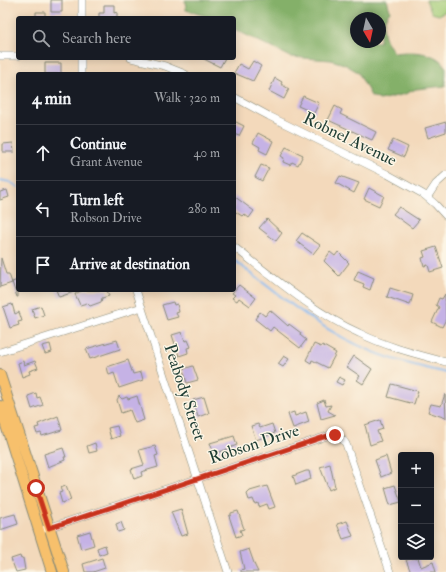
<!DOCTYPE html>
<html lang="en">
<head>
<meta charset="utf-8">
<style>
  :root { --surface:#171b24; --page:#242831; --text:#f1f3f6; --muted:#9ea1a6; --line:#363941 }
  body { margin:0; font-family:"IM FELL Double Pica",serif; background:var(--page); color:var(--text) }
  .controls { position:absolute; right:12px; bottom:12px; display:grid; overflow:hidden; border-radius:4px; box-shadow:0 2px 10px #0003 }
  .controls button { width:36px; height:36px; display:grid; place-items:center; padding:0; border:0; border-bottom:1px solid var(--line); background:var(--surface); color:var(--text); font:20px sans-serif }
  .compass { position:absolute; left:350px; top:12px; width:36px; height:36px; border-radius:50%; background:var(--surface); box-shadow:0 2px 10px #0003; rotate:171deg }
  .stop { position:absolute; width:12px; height:12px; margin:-9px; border:3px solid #c8321e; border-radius:50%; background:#fff }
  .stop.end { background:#c8321e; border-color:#fff; box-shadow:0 1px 4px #0008 }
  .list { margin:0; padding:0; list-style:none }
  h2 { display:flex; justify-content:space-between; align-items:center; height:52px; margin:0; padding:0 16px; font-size:17px }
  h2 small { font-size:13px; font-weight:400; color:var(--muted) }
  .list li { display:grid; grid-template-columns:26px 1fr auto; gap:12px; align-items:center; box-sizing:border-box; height:56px; padding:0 16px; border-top:1px solid var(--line) }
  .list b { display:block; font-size:15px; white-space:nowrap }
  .list p { margin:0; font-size:13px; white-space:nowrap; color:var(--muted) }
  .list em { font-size:13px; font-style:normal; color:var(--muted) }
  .icon { flex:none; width:22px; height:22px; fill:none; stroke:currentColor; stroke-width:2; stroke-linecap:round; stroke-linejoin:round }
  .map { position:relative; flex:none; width:446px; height:572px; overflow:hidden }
  .search { position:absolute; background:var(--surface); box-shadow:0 2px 10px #0003; left:16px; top:16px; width:220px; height:44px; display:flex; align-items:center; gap:10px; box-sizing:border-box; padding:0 14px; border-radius:4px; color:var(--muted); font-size:15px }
  .panel { position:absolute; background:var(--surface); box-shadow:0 2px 10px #0003; left:16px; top:72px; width:220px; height:220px; border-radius:4px }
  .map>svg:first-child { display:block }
  .green { fill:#a5cd79; stroke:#628556 }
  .forest { fill:#84b069; stroke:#52764e; fill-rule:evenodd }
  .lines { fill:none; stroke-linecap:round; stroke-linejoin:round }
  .stream { stroke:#83b8f1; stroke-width:2 }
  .building { fill:#c5b2e5 }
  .minor-casing { stroke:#898b78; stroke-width:8 }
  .primary-casing { stroke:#898b78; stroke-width:12 }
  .minor { stroke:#fff; stroke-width:7 }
  .primary { stroke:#f7c06c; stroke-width:10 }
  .route { stroke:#c8321e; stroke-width:5 }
  .labels { text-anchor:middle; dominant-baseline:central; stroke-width:3; stroke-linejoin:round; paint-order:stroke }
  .street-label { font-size:17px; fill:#1f3d34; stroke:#fcf5e5 }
</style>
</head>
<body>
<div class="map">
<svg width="446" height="572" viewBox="0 0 446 572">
  <rect width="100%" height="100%" fill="#fcf5e5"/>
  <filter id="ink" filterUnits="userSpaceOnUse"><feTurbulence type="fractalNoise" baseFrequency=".025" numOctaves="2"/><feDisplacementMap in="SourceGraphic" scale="8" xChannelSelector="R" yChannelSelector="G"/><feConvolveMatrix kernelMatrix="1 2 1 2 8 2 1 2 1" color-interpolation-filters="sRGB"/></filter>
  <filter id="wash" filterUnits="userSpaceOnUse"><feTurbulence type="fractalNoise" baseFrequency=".012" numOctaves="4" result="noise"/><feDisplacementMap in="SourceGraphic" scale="16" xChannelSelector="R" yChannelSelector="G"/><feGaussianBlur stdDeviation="0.9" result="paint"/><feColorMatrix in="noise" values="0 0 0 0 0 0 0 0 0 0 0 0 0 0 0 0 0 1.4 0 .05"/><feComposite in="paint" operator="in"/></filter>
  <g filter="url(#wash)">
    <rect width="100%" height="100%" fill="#f3d9bb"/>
    <path class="green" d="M426,0H446V11L439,15L432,13Z"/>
    <path class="forest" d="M185,0H387L390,11C378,24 384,41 395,53C411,51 438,51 446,68L445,86L416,89L405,94L380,100L371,96L358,72L344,64L331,60L291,57L234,29V18H211L186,10ZM356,18H380V42H356Z"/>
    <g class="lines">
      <path class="stream" d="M0,180L10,182L18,187
        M234,260C279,295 322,332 376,353C398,362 422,367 446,373"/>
    </g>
    <g id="blocks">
      <path class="building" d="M51,0H62V12H51Z
        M104,5H114V13L117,12V18H99V13H104Z
        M36,12H45V18H36Z
        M202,58H225L220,67Z
        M253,61L261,66L253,81L234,73L239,64L248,69Z
        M45,63H61V74H45Z
        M275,78L282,82L281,84L289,89L284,99L269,91Z
        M303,96L319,103L314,113L298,106Z
        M335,106L342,110L340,114L376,132L372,140L328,120Z
        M234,121L244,126L239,136L234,134Z
        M446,122V132L428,138L425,128Z
        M258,133L273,141L267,154L259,150L260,147L253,143Z
        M393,140L408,147L404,157L388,150Z
        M13,143L14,152H3V144Z
        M286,147L303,155L298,165L292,162L290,165L283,162L284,158L281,156Z
        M261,165L269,168L262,181L255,177Z
        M340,176L359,183L354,193L336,183Z
        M369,188L384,196L379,206L364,199Z
        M7,190L9,197L0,200V192Z
        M234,196L254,211L249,218L244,214L242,216L234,211Z
        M399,207L419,220L412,228L393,214Z
        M267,219L282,233L276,241L259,228Z
        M302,233L320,245L313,254L296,241Z
        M436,247L443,268L430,272L428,265L424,266L422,258L425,257L423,251Z
        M330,252L335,256L338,252L349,263L339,276L324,261Z
        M1,258L6,274H9L12,283L0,287Z
        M358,271L374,278L370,290L363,287L364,284L354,280Z
        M18,280V297H17L12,282Z
        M239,285L256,298L250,306L239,298L237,301L232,298L235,295L232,293Z
        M390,288L413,295L410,305L387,297Z
        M56,290H77V291L59,297Z
        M83,290H107L109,296L102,298L101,302L90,306L87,303L80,305L75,294Z
        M445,294L446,319L442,327L432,322L439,307L436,305L439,298L442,299Z
        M173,302L174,305L177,304L179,312L176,313L178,317L167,320L162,305Z
        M12,304L15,314L19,312L22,321L18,322L19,325L10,328L3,307Z
        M41,306L44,315L35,318L32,309Z
        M270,310L288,326L289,324L301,333L300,335L306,340L300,348L273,327L270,331L255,319L260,312L265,316Z
        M182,332L185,341L188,340L191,347L187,348L188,353L179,356L172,335Z
        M117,340L120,349L90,359L86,349Z
        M50,344L52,352L45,354L42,346Z
        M314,344L321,347L322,345L336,353L328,368L312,360L311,363L306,360Z
        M284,356L289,359L283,367L278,364Z
        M354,356L372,369L363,384L357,380L360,376L347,367Z
        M128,360L133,374L141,372L143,380L119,388L114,373L109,375L107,367Z
        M23,361L24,365L35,361L38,368L29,371L30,374L22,377L18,363Z
        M193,366L198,380L187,383L183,369Z
        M339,377L345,380L342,385L336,382Z
        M392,384L418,391L414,404L388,397Z
        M36,393L37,398L40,397L43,405L32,409L28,396Z
        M445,394L446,418L428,412L431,404L441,406Z
        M119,396L122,399L127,397L128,399L137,396L144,420L135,423L130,410L121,413L117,400Z
        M204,397L209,413L198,417L193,400Z
        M324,400L326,406L331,405L328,411L335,415L321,419L317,403Z
        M294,412L295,416L306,412L309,422L293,428L288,414Z
        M58,416L62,430L42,436L41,433L37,434L35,428L39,427L38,424Z
        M380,420L383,429L377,431L381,441L370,445L365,425Z
        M258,424L260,428L272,424L275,433L256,440L251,426Z
        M117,426L120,436L111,439L108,428Z
        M234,436L237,445L214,454L210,443Z
        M95,443L97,451L89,453L87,446Z
        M155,446L158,455L155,456L158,467L141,472L142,476L134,479L131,469L144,465L139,450Z
        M63,448L66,457H64L65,460L48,467L44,454Z
        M386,456L391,473L381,477L375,460Z
        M330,464L335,487L329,490L320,467Z
        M306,471H309L311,479L296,485L293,476Z
        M395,485L401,502L390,505L385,488Z
        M66,486L71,500L62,503L59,493L62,492L60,488Z
        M267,486L275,507L269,509L267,504L259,507L258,503L255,504L253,499L249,500L247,494L250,491Z
        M181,509L188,534L181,536L171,512Z
        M238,511L244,529L240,530L242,535L236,537L229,516L231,515V513Z
        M15,514L18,524L0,530V518Z
        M347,521L353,536L343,539L337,524Z
        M121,522L124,530L118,532L116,524Z
        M90,531L94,545L81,549L77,535Z
        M105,545L107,552L99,555L97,548Z
        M249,549L255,566L258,572H241V570L244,569L240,552Z
        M20,556L21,559L23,558L25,570L16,572L11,559Z
        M102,558L105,568L93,572H85L83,564Z
        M415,558L416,559L418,558L421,567L433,562L436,572H408L410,570L406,560Z"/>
    </g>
  </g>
  <g filter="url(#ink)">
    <use href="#blocks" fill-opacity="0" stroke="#898b78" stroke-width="1"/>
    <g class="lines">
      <defs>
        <path id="minor" d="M82,18V0
          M0,56H18
          M81,58V74
          M131,58L165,66L185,74
          M234,97L269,116L387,174L423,194L435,204L446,216
          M428,196L436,184L446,175
          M234,247C274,278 313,312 359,333C387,347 416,354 446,362
          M136,290L228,572
          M0,352L142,307
          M45,529L330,435C337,435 342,437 346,444L390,572"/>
        <path id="primary" d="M0,375L64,572
          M0,406L52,572"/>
      </defs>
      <use href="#minor" class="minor-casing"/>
      <use href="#primary" class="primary-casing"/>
      <use href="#minor" class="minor"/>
      <use href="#primary" class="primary"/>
    </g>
  </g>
  <g class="lines" filter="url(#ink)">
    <path class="route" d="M36,488L49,528L330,435H335"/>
  </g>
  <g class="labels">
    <g class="street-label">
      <text transform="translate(350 139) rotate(26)">Robnel Avenue</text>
      <text transform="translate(185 392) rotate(72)">Peabody Street</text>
      <text transform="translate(254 444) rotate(-18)">Robson Drive</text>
    </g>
  </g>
</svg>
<div class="controls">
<button>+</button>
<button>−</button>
<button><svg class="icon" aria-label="layers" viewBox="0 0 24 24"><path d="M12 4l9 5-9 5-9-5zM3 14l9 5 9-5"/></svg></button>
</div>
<svg class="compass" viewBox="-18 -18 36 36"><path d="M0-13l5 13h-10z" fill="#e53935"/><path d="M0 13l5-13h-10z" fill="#9ea1a6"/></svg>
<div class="stop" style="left:36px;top:488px"></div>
<div class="stop end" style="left:335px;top:435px"></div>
<div class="search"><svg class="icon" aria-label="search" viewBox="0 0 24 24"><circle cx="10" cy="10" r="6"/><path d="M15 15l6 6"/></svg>Search here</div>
<section class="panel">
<h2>4 min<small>Walk · 320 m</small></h2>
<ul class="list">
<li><svg class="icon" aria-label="ahead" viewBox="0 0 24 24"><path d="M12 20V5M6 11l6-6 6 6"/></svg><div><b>Continue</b><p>Grant Avenue</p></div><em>40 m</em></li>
<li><svg class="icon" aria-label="left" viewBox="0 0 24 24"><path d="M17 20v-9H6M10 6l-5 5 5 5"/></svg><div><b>Turn left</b><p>Robson Drive</p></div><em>280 m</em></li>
<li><svg class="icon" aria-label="arrive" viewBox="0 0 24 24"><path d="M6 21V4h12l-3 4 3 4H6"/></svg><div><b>Arrive at destination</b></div></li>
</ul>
</section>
</div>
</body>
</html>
